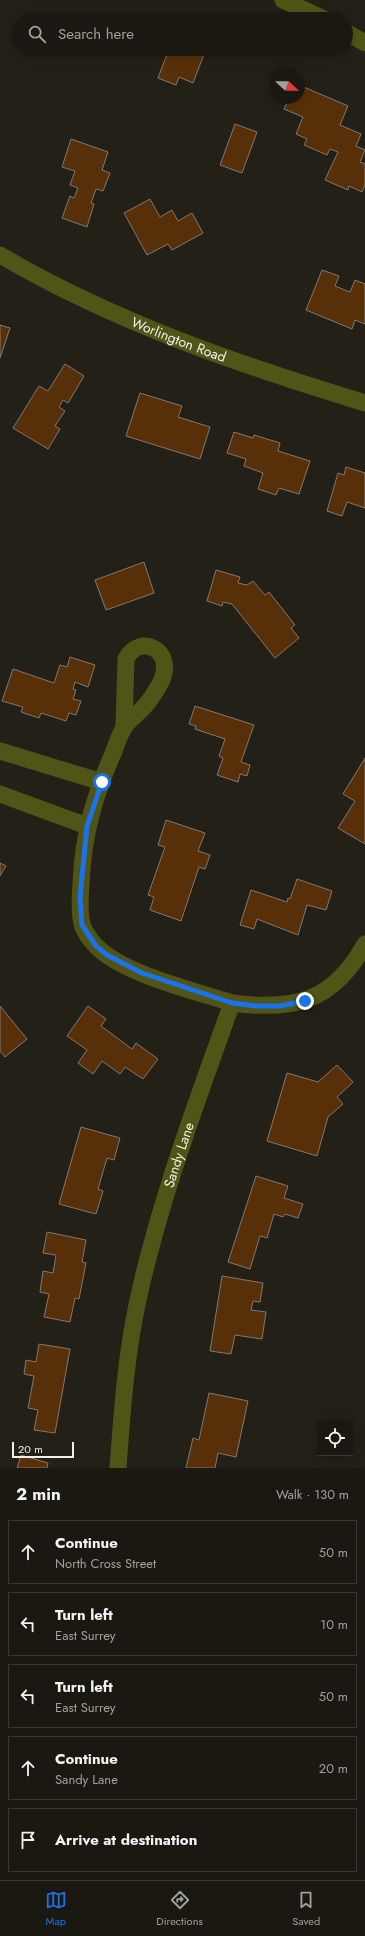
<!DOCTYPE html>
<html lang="en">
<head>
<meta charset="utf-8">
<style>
  :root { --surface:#1a1811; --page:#23211a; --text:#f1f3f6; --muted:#9fa09f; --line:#383731; --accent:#1a73e8 }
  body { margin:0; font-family:Jost,sans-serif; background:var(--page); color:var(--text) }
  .controls { position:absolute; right:12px; bottom:12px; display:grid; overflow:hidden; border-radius:0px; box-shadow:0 2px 10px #0003 }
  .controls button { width:36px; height:36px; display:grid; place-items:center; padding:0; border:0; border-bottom:1px solid var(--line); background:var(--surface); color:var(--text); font:20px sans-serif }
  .compass { position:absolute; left:269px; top:68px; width:36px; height:36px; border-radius:50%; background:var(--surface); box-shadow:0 2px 10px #0003; rotate:111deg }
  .scale { position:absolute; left:12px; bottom:10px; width:62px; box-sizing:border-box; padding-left:4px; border:2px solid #f2efe9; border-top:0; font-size:11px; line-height:14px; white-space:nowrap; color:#f2efe9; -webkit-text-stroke:3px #232017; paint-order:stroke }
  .stop { position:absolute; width:12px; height:12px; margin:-9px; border:3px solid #1a73e8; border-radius:50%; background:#fff }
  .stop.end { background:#1a73e8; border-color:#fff; box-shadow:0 1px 4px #0008 }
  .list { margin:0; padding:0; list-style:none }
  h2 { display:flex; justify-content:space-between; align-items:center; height:52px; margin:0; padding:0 16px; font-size:17px }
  h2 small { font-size:13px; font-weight:400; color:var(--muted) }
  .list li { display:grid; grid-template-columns:26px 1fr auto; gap:12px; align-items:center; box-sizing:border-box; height:64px; margin:0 8px 8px; padding:0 8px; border:1px solid var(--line); border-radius:0px }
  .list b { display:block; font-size:15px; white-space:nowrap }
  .list p { margin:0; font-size:13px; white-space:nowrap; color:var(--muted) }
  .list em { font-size:13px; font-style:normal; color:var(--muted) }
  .icon { flex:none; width:22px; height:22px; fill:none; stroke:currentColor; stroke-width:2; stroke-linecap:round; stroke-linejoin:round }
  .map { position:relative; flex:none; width:365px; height:1468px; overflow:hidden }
  .search { position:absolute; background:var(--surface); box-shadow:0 2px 10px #0003; left:12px; right:12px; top:12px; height:44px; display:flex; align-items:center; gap:10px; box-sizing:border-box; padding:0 14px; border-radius:22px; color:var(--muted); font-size:15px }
  .sheet { height:412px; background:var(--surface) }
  nav { display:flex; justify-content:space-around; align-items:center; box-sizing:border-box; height:56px; border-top:1px solid var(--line); background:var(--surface); font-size:11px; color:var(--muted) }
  nav a { display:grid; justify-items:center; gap:2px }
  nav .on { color:var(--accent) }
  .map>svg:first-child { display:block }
  .building { fill:#57300a; stroke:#827870 }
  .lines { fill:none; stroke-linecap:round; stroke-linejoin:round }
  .minor { stroke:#505416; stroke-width:17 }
  .route { stroke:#1a73e8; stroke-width:5 }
  .labels { text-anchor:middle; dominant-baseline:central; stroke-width:3; stroke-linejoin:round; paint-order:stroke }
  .street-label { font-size:14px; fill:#f2efe9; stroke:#232017 }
</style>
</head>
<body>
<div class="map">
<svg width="365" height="1468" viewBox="0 0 365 1468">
  <rect width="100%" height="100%" fill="#232017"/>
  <path class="building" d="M169,49H206L193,83L179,77L176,85L158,78Z
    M299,85L348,106L340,125L361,134L356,146L365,150L360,162L365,164V185L362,192L349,186L348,190L325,180L338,152L330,149L327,155L304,145L307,139L296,134L303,117L284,109L289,98H299Z
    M235,124L257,132L242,173L220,165Z
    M71,139L108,152L102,170L110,173L103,191L96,189L91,203L94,204L87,227L62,218L70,196L74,198L78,188L70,185L75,171L62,167Z
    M150,199L160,217L172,210L178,221L192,213L203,233L172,250L168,244L147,255L124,213Z
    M322,270L339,276L335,286L350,292L355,280L365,284V324L355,320L352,329L306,310Z
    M0,325L10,328L0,358Z
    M65,364L84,376L68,403L63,400L59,407L65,411L55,426L60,429L48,449L13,428L39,386L48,391Z
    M140,393L182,406L178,417L210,427L200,459L126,436Z
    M234,432L253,438L254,435L280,443L278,451L310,461L299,494L279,488L276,495L258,489L263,473L244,466L246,459L227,453Z
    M346,467L365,473V508L347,502L342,516L327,511L338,473L344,475Z
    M144,562L154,593L106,610L95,580Z
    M216,570L240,577L238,583L247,585L253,581L265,595L269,592L295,625L291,628L299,638L275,658L232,604L223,602L222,606L207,601Z
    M70,657L95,665L88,687L75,682L73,689L76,690L73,699L81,701L76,715L69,713L66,721L41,713L39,718L21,712L23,707L2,701L13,669L54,683L60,665L67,667Z
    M195,706L254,725L241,762L250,765L247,776L240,774L238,782L217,775L223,758L219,756L225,739L195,729L196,726L189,724Z
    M365,758V844L338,828L355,801L343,794Z
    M166,820L205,833L198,851L210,855L205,869L199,867L181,921L150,910L154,897L148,895L165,847L158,845Z
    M0,863L6,866L0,876Z
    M297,879L332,891L326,910L307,905L298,935L257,919L254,929L240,925L251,890L287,902L288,898L290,899Z
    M0,1006L27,1039L5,1057L0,1051Z
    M88,1006L106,1019L101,1026L132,1049L136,1043L158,1059L143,1079L125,1067L120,1074L102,1061L93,1074L78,1063L87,1050L67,1036Z
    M337,1065L353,1082L337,1097L343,1104L328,1117L317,1156L267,1141L287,1073L318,1082Z
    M81,1127L120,1138L114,1160L107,1158L98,1189L103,1191L96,1214L59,1204Z
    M256,1176L288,1186L284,1198L303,1204L298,1218L285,1214L283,1217L274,1214L267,1238L260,1236L250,1269L228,1262Z
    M47,1232L86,1240L82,1262L86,1263L79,1299L75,1298L70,1322L44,1317L49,1294L40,1292L43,1271L53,1273L56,1255L43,1253Z
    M222,1276L263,1283L260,1302L253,1301L251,1310L266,1312L262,1339L235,1335L231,1354L210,1351Z
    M39,1344L70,1349L55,1433L34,1430L38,1410L28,1408L34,1376L24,1374L26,1360L36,1362Z
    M209,1393L248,1401L236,1457L218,1453L215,1468H186L193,1438L199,1440Z
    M21,1455L48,1463L47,1468H17Z"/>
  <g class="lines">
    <g class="minor">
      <path d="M283,0L324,19"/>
      <path d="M346,32L365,43"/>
      <path id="s1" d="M0,255C114,322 240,365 365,403"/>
      <path d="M124,726L126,659C139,633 176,649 161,682C155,693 149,703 140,711C135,716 129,720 125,726C120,733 117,743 114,751C94,797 83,834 81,884C80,897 79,911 82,924C84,931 91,941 96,946C123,974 195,991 232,1003"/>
      <path d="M0,751L102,782"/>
      <path d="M0,794L87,826"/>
      <path id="s2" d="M118,1468C122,1412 126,1355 138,1300C160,1199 197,1101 232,1003C294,1011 333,1002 365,944"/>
    </g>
  </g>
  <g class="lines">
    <path class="route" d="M102,782L87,826L80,897L82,925L96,946L107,955L142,973L232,1003L256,1006H280L305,1001"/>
  </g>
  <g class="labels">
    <g class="street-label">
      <text stroke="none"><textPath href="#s1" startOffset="198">Worlington Road</textPath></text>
      <text stroke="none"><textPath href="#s2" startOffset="320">Sandy Lane</textPath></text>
    </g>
  </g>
</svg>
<div class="controls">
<button><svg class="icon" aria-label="locate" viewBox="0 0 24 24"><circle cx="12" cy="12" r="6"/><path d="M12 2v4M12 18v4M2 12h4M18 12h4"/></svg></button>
</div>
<svg class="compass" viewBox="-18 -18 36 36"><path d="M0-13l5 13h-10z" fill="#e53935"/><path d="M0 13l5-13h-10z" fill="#9fa09f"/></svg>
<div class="scale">20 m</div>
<div class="stop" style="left:102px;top:782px"></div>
<div class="stop end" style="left:305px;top:1001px"></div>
<div class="search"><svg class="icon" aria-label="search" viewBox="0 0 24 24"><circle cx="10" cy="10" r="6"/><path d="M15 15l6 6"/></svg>Search here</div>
</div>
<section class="sheet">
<h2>2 min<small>Walk · 130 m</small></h2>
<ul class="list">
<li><svg class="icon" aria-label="ahead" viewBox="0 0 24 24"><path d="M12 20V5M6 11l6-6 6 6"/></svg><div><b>Continue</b><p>North Cross Street</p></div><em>50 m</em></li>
<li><svg class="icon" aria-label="left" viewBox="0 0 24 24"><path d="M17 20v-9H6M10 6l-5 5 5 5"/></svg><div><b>Turn left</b><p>East Surrey</p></div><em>10 m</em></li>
<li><svg class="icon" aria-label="left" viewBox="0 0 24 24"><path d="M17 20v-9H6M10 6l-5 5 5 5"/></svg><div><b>Turn left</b><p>East Surrey</p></div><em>50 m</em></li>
<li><svg class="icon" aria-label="ahead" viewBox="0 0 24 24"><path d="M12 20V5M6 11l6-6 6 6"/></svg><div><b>Continue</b><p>Sandy Lane</p></div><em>20 m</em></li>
<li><svg class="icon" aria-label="arrive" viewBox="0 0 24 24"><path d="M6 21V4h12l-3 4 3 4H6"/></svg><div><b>Arrive at destination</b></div></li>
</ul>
</section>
<nav>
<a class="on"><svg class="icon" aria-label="map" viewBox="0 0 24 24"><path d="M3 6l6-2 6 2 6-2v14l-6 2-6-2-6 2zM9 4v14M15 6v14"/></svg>Map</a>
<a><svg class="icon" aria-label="directions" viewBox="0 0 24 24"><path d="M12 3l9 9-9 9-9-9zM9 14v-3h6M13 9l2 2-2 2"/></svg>Directions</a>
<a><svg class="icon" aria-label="saved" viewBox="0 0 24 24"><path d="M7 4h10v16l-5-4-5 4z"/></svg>Saved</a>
</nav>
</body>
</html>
